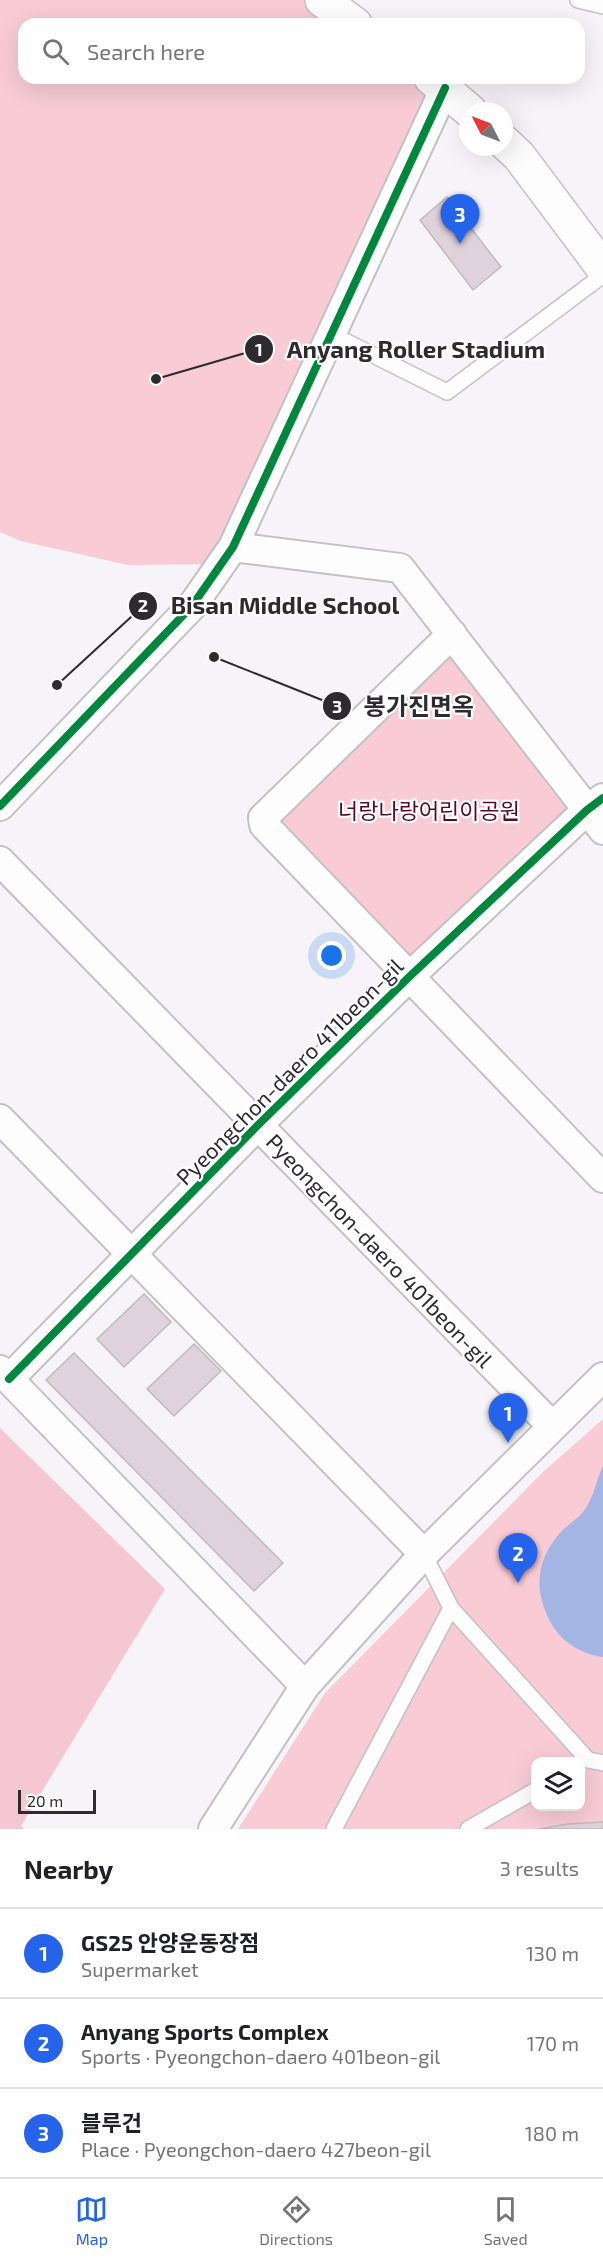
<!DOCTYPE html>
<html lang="en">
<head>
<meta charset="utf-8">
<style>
  :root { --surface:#fff; --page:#f2f2f2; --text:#202124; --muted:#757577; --line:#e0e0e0; --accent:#2563eb }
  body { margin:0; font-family:"Exo 2","Noto Sans KR",sans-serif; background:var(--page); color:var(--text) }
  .controls { position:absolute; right:18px; bottom:18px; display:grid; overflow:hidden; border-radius:12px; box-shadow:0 6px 24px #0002 }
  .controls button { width:54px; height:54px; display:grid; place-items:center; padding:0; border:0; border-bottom:2px solid var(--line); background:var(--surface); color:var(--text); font:30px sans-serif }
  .compass { position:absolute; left:459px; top:102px; width:54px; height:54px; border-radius:50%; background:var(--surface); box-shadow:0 6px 24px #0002; rotate:312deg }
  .scale { position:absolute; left:18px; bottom:15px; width:78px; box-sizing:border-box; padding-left:6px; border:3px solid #2e2b2f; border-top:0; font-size:16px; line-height:21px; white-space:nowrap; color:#2e2b2f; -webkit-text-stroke:4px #fff; paint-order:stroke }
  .you { position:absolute; left:332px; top:956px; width:21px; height:21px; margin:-15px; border:4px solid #fff; border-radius:50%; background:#1a73e8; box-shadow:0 0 0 9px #1a73e833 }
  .badge { display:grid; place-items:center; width:39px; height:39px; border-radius:50%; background:var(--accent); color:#fff; font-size:20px; font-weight:700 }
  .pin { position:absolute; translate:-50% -50px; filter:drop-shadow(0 2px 3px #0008) }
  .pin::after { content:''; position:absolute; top:32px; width:21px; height:18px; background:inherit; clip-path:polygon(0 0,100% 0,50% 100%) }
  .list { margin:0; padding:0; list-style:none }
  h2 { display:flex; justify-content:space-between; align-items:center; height:78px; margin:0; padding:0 24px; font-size:26px }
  h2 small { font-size:20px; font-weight:400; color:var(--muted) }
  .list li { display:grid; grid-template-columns:39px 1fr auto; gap:18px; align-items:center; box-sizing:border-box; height:90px; padding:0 24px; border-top:2px solid var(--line) }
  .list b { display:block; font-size:22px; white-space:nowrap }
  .list p { margin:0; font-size:20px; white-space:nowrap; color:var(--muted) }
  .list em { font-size:20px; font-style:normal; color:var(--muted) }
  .icon { flex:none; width:33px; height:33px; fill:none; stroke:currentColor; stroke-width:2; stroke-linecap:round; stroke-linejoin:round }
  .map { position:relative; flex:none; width:603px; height:1829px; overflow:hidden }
  .search { position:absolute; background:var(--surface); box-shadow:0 6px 24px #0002; left:18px; right:18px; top:18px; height:66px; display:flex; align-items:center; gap:15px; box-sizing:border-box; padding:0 21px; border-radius:18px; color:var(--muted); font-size:22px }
  .sheet { height:348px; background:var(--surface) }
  nav { display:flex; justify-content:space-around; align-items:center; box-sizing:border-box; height:84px; border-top:2px solid var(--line); background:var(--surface); font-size:16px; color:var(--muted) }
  nav a { display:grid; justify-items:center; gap:3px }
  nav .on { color:var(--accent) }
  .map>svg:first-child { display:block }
  .green { fill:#f8cbd5; fill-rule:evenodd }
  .forest { fill:#f4c7d2 }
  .water { fill:#a3b6e3 }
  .building { fill:#e0d2dc; stroke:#bebabe; stroke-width:1.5 }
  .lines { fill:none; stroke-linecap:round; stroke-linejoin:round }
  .service-casing { stroke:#c4c1c5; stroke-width:18 }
  .minor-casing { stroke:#c4c1c5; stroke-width:32 }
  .tertiary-casing { stroke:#c4c1c5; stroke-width:36 }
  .service { stroke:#fefdfe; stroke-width:15 }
  .minor { stroke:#fefdfe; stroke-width:28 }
  .tertiary { stroke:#fefdfe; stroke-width:33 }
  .cycleway-casing { stroke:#fff; stroke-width:11 }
  .cycleway { stroke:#00873e; stroke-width:8 }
  .labels { text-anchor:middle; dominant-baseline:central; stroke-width:4.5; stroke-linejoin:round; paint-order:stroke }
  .park-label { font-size:22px; fill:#520d24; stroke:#fff }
  .street-label { font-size:22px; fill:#2e2b2f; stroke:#fff }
  .leader { fill:none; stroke:#2e2b2f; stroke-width:2 }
  .callout-dot { fill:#2e2b2f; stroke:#fff; stroke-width:2 }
  .mark-label { font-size:18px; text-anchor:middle; font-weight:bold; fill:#fff }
  .callout-label { font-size:24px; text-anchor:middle; font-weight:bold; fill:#2e2b2f; stroke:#fff; stroke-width:4.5; stroke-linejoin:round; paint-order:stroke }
</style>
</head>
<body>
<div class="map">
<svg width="603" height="1829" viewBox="0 0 603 1829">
  <rect width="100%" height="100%" fill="#f7f4f9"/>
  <path class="green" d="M0,0H322L355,24H24V78H431L445,88L228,564L128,565L21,541L0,532Z
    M450,648L577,808L409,968L273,822Z
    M603,1419V1829H238L325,1693L543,1472ZM536,1762H580V1806H536Z"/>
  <path class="forest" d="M0,1428L165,1589L21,1826L24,1829H0Z"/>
  <path class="water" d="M603,1466V1657C583,1655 561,1642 551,1623C534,1591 535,1563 559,1534C566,1526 576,1520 583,1512C593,1500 596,1481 603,1466Z"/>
  <path class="building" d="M447,197L501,267L473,290L420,220Z
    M144,1294L171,1322L124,1367L97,1339Z
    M194,1344L221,1371L174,1416L147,1389Z
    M74,1353L283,1563L254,1591L46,1380Z
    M603,1822V1829H539L568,1824Z"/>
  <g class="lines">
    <defs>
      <path id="service" d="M578,0L603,6
        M331,334L447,392L603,275
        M424,1554L451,1608
        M334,1829L451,1608L588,1760L603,1763
        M468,1829L536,1790"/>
      <path id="minor" d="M233,547L400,568L603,830
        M452,634L263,818L264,825L603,1178
        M0,806L192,606L233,547L445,88
        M0,861L552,1426
        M0,1119L424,1554
        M0,1370L305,1686
        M9,1379L258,1125L409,977L587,810L603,798
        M213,1829L305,1686L424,1554L603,1377"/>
      <path id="tertiary" d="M322,0L355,24
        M431,78L470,111
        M504,142L519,156L603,268"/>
    </defs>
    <use href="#service" class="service-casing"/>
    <use href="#minor" class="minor-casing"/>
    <use href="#tertiary" class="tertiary-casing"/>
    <use href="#service" class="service"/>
    <use href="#minor" class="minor"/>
    <use href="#tertiary" class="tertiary"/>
    <defs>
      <path id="cycleway" d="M0,806L192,606L233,547L445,88
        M9,1379L258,1125L409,977L587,810L603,798"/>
    </defs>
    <use href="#cycleway" class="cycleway-casing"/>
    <use href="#cycleway" class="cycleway"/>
  </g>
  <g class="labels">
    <g class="park-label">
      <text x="429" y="810">너랑나랑어린이공원</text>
    </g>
    <g class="street-label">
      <text transform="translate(289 1071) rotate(-45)">Pyeongchon-daero 411beon-gil</text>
      <text transform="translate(380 1250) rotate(46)">Pyeongchon-daero 401beon-gil</text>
    </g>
  </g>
  <path class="leader" d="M156 379L259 349M57 685L143 606M214 657L337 706"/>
  <g class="callout-dot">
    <circle cx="156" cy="379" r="6"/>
    <circle cx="57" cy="685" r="6"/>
    <circle cx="214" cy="657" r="6"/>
    <circle cx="259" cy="349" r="15"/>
    <circle cx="143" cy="606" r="15"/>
    <circle cx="337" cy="706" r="15"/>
  </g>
  <g class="mark-label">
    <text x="259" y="356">1</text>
    <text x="143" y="612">2</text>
    <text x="337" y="713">3</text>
  </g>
  <g class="callout-label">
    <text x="416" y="358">Anyang Roller Stadium</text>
    <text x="285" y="614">Bisan Middle School</text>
    <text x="419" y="715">봉가진면옥</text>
  </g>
</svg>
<div class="controls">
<button><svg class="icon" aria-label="layers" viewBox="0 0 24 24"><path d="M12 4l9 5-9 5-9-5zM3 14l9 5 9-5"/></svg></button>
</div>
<svg class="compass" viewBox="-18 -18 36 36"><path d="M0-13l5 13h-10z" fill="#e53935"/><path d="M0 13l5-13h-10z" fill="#757577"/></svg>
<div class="scale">20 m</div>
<div class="you"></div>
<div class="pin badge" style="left:508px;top:1443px">1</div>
<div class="pin badge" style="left:518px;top:1583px">2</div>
<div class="pin badge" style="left:460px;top:244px">3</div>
<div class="search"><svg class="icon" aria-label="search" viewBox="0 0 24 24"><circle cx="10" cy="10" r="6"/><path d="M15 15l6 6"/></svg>Search here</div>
</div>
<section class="sheet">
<h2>Nearby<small>3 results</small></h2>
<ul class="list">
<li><span class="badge">1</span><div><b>GS25 안양운동장점</b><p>Supermarket</p></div><em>130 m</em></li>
<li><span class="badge">2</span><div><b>Anyang Sports Complex</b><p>Sports · Pyeongchon-daero 401beon-gil</p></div><em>170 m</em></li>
<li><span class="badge">3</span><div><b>블루건</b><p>Place · Pyeongchon-daero 427beon-gil</p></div><em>180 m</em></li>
</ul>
</section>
<nav>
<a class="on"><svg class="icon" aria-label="map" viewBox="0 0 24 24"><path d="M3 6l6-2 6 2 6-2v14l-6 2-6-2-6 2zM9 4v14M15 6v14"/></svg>Map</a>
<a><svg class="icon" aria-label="directions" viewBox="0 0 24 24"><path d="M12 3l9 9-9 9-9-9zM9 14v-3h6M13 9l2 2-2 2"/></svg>Directions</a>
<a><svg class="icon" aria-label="saved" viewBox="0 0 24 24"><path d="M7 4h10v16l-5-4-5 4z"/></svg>Saved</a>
</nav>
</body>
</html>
